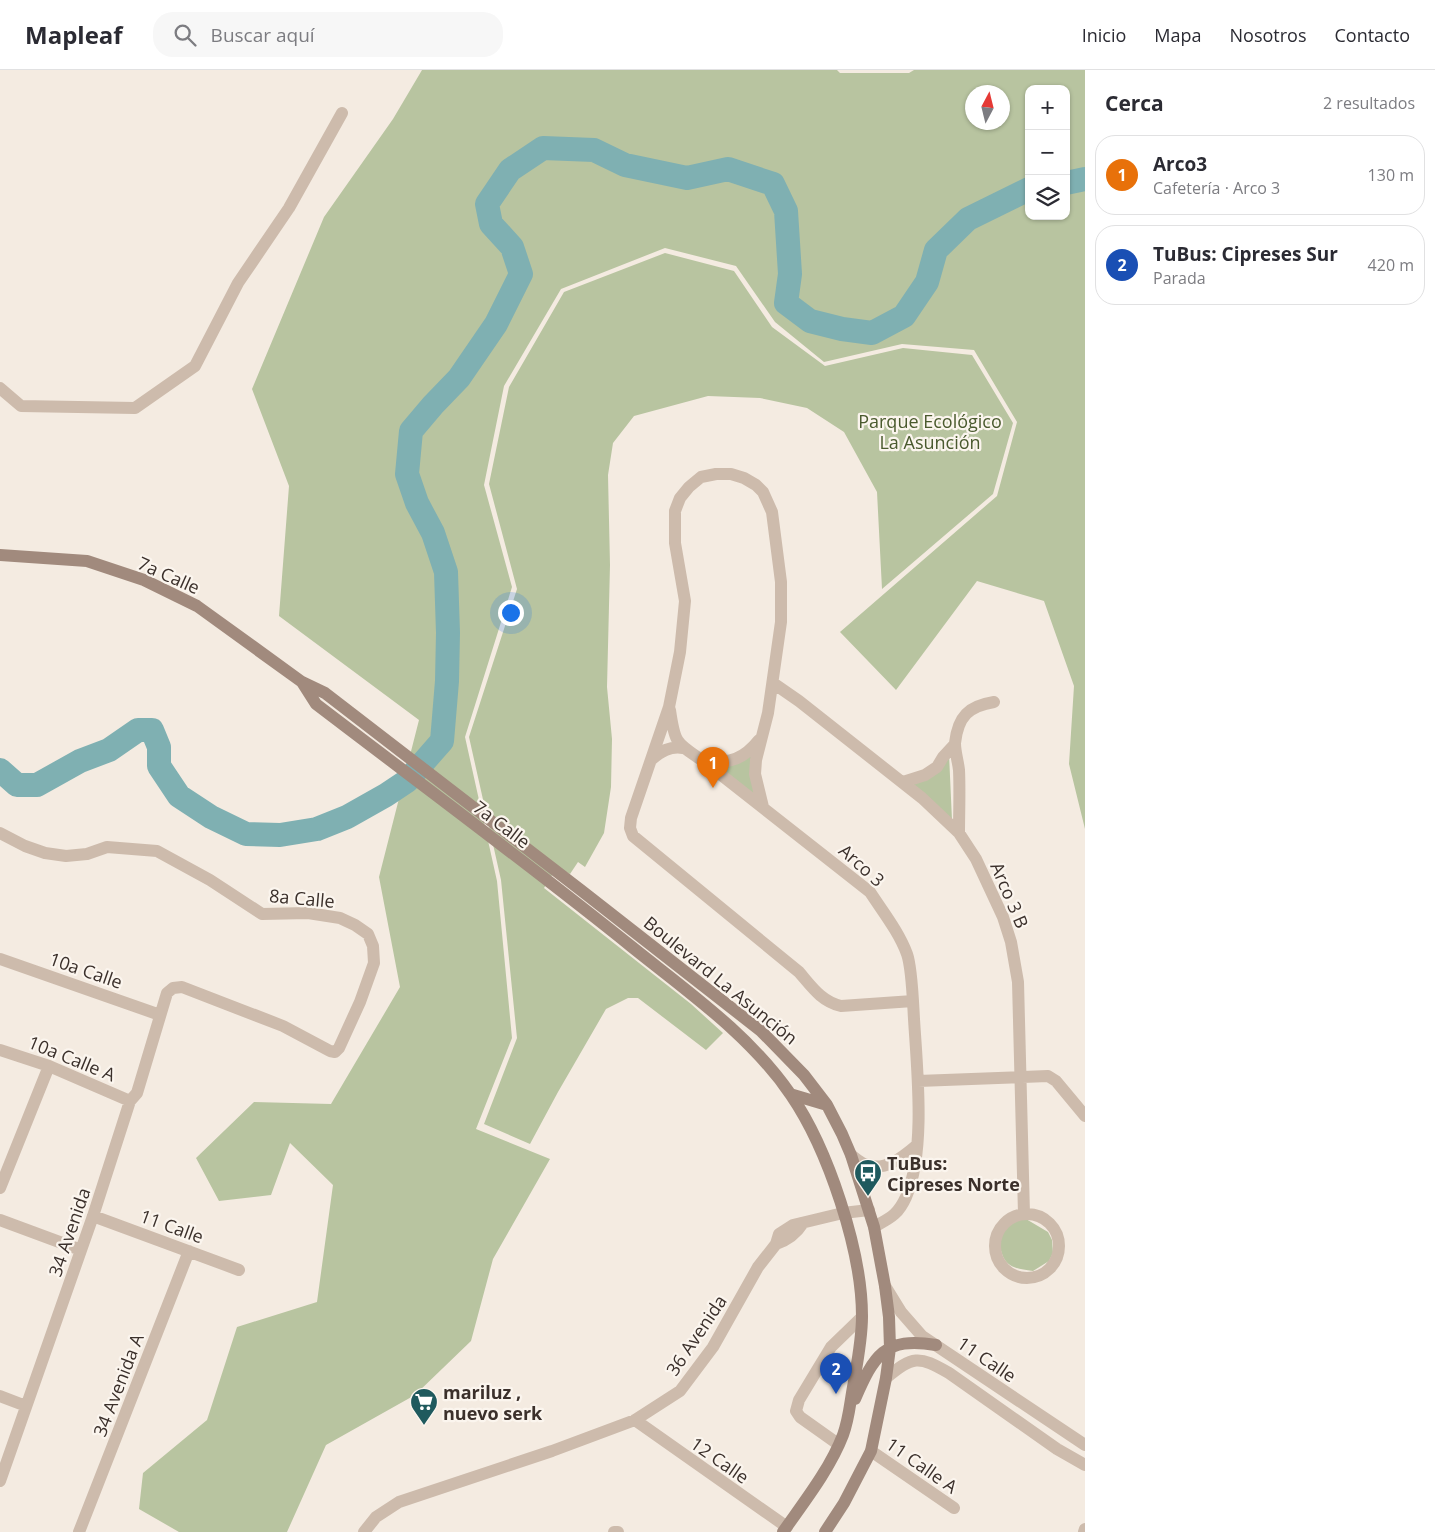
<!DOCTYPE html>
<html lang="es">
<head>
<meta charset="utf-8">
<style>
  :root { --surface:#fff; --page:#f7f7f7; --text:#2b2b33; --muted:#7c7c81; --line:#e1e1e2; --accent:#1f5a5e }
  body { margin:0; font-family:"Open Sans",sans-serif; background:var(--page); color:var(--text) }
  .controls { position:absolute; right:15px; top:15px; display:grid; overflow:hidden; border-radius:10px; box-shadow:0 1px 4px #0004 }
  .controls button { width:45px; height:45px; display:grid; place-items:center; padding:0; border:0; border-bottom:1px solid var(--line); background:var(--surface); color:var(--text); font:25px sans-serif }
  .compass { position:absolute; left:965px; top:15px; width:45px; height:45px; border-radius:50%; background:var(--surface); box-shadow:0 1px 4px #0004; rotate:7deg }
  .you { position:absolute; left:510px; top:542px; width:18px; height:18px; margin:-12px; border:4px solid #fff; border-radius:50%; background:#1a73e8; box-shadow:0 0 0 8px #1a73e833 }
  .badge { display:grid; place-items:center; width:32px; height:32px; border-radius:50%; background:var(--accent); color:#fff; font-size:16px; font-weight:700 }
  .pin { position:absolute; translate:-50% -41px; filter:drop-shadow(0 1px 2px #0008) }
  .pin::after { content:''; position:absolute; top:26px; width:18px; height:15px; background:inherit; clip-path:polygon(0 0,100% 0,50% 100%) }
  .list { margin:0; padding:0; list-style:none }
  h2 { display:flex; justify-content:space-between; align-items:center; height:65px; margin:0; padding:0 20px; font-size:21px }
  h2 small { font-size:16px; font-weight:400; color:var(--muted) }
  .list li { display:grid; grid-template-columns:32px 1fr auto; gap:15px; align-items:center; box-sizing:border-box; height:80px; margin:0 10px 10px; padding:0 10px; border:1px solid var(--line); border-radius:20px }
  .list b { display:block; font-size:19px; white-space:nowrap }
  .list p { margin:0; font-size:16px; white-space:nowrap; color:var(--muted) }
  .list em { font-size:16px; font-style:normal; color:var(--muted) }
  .icon { flex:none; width:28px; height:28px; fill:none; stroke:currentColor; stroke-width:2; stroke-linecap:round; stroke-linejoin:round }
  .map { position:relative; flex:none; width:1085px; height:1462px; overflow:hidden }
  header { display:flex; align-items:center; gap:30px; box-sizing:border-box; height:70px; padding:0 25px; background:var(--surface); border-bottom:1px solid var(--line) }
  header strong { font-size:24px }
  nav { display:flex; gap:28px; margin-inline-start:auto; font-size:18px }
  .search { width:350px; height:45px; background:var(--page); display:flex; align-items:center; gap:12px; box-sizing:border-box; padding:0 18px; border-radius:20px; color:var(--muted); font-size:19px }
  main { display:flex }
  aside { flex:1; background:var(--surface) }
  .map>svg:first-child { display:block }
  .green { fill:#b8c4a0; fill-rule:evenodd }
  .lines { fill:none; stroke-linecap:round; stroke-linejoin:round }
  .river { stroke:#7fb0b2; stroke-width:24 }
  .street { stroke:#cdbbac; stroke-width:12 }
  .secondary { stroke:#a18a7d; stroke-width:12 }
  .labels { text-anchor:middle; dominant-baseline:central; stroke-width:4.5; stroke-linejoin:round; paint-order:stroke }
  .park-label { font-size:18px; fill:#4a5a2e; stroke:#fbf5ee }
  .street-label { font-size:18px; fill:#3b302b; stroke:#fbf5ee }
  .poi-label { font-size:18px; font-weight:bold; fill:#3b302b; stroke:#fbf5ee; text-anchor:start }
</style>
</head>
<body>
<header>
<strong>Mapleaf</strong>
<div class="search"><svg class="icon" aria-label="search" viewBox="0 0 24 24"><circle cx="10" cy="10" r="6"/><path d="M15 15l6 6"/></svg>Buscar aquí</div>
<nav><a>Inicio</a><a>Mapa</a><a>Nosotros</a><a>Contacto</a></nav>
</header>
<main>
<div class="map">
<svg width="1085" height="1462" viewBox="0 0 1085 1462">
  <rect width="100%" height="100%" fill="#f4ebe1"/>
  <path class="green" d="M422,0H837L840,3H909L914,0H1085V759L1069,694L1074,616L1044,531L977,511L896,620L840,562L997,426L1017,352L974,280L902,274L824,292L775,252L736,196L665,178L561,219L504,316L484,415L512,517L465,667L497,811L512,968L476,1059L550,1089L493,1189L471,1271L415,1325L326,1375L287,1462H179L139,1439L143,1403L207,1350L237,1257L317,1232L333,1115L290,1073L271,1125L219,1131L196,1088L254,1032L331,1034L400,917L379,807L419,650L279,546L289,416L252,319L324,147L393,49ZM1029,19H1066V146H1029ZM972,22H1002V52H972Z
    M665,183L734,201L772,257L825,296L903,278L972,285L1013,353L993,424L882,519L877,422L844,362L807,338L760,328L708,326L634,346L613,373L608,405L610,495L607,617L612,669L611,717L604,763L585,797L578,792L570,804L557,797L544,818L691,934L723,963L706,980L638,928H628L606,939L558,1022L530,1074L484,1054L517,968L501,810L469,667L517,519L489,414L509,317L564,222Z
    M756,679L758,730L714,695Z
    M949,684L952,750L913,715Z
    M1026,1149L1048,1162L1052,1170L1053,1183L1049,1191L1033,1201C1009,1198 1003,1195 999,1171C1006,1156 1009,1151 1026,1149Z"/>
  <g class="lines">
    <path class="river" d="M1066,113L1085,109
      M0,700L17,715H37L80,691L109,680L138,660H152L159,677V696L179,726L211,747L246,764L280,765L317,759L347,747L386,725L407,711L442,671L447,611L448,563L446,502L433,463L417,433L407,404L411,361L433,335L459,308L496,254L521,204L512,177L491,154L487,134L510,100L543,78L594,80L625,95L687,108L728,99L773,114L786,141L790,204L786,233L810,251L842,259L872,263L904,246L927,212L936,180L968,149L1029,119"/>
    <path class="street" d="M0,318L21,336L135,338L195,296L238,213L289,138L342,43
      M773,613L799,631L922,728L959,763L976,789L1003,847L1011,872L1018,912L1024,1144
      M670,640C675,676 677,673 706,693L870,822C883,842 899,862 907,884C912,898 913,933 914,949C917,999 926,1081 906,1127C898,1145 890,1148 874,1157
      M651,690C661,681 670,676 683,678
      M706,693C731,692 743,690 759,670
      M903,712L925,705L937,697L943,687L955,674
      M763,737L755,704L756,690L768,643L781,552V512L772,442L763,422L756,415L744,408L731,404H716L701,407L689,417L680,428L675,441V473L685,531L680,582L669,637L631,748L630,758L633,766L799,902C812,917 821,931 841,936L913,931
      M0,763L25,776L45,783L66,786L87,784L107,777L157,781L210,810L262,844L308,843L340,848L355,855L368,864L373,876L374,893L360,932L339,978L335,982L330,981L283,956L182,917L173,918L167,923L137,1023L130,1031L93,1146L0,1411
      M959,763C959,743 960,721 959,700C958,691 955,682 955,673C958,646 969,636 994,632
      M0,889L160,945
      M0,980L49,996L130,1031
      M918,1011L1048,1006L1056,1011L1085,1046
      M851,1085C855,1088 859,1092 864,1094C884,1103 903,1087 917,1075
      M0,1118L49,996
      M995 1176a32 32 0 1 1 64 0a32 32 0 1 1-64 0Z
      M93,1146L239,1200
      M0,1150L81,1180
      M776,1174C788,1170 796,1164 803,1153
      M885,1216L901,1242L922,1266L1085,1375
      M886,1308C913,1286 918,1285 949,1303L1057,1379L1085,1395
      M0,1326L26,1336
      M635,1350L787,1457
      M838,1374L800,1347L796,1341L799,1330L831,1277L862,1247
      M871,1381L954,1438
      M79,1462L189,1181
      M364,1462L376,1447L399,1432L552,1381L635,1350L680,1321L713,1277L758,1197L776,1174L779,1164L793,1155L843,1143L869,1140
      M614,1462H618
      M1084,1462L1085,1459"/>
    <path class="secondary" d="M0,485L87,491L144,510L197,536L302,612L325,623L582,821L761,961L804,1005L827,1035L842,1064L851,1085L874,1157L885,1216L889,1247L890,1278L886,1308L871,1381L844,1433L825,1462
      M302,612L316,634C422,715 529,794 632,877C688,922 750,965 791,1025C828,1079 862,1181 862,1246C862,1270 857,1294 853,1317C850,1333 849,1349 843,1365C830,1399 804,1432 783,1462
      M790,1024L827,1035
      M855,1329C874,1286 884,1266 936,1275"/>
  </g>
  <defs>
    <symbol id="bus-pin" viewBox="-11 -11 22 30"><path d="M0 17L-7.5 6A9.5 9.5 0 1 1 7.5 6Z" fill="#1f5a5e" stroke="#fbf5ee"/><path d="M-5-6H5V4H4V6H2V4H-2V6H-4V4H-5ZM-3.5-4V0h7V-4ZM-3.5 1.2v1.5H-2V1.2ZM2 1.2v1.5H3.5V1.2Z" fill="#fff"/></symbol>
    <symbol id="supermarket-pin" viewBox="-11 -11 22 30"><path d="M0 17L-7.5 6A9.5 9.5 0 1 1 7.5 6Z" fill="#1f5a5e" stroke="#fbf5ee"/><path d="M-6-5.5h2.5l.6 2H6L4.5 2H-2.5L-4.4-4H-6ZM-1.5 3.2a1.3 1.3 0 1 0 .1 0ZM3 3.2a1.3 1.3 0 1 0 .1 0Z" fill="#fff"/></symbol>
  </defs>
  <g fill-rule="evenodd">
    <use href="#bus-pin" x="852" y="1087" width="32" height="43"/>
    <use href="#supermarket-pin" x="408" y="1316" width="32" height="43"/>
  </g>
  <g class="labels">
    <g class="park-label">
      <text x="930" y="351">Parque Ecológico<tspan x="930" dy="21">La Asunción</tspan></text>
    </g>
    <g class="street-label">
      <text transform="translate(169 505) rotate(24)">7a Calle</text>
      <text transform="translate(502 754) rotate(37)">7a Calle</text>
      <text transform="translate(862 795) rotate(42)">Arco 3</text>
      <text transform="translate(1010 825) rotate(67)">Arco 3 B</text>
      <text transform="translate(302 828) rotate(5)">8a Calle</text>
      <text transform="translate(86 900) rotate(19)">10a Calle</text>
      <text transform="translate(721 910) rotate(39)">Boulevard La Asunción</text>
      <text transform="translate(72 988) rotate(22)">10a Calle A</text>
      <text transform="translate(172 1156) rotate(20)">11 Calle</text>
      <text transform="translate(69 1162) rotate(-71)">34 Avenida</text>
      <text transform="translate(696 1265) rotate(-56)">36 Avenida</text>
      <text transform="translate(987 1289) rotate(34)">11 Calle</text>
      <text transform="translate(118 1315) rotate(-69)">34 Avenida A</text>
      <text transform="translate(720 1390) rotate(35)">12 Calle</text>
      <text transform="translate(922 1395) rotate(35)">11 Calle A</text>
    </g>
    <g class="poi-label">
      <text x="887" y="1093">TuBus:<tspan x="887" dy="21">Cipreses Norte</tspan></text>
      <text x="443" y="1322">mariluz ,<tspan x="443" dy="21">nuevo serk</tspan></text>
    </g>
  </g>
</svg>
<div class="controls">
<button>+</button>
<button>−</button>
<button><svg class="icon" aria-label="layers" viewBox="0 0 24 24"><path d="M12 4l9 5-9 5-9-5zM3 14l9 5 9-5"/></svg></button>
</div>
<svg class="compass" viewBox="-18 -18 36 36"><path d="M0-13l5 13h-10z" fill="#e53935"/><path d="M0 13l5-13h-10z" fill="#7c7c81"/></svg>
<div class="you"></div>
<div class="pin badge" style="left:713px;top:718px;background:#e8710a">1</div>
<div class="pin badge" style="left:836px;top:1324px;background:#1a4fb4">2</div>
</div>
<aside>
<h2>Cerca<small>2 resultados</small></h2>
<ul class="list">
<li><span class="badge" style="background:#e8710a">1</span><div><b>Arco3</b><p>Cafetería · Arco 3</p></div><em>130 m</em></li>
<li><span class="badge" style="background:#1a4fb4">2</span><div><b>TuBus: Cipreses Sur</b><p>Parada</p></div><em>420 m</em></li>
</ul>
</aside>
</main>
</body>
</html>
